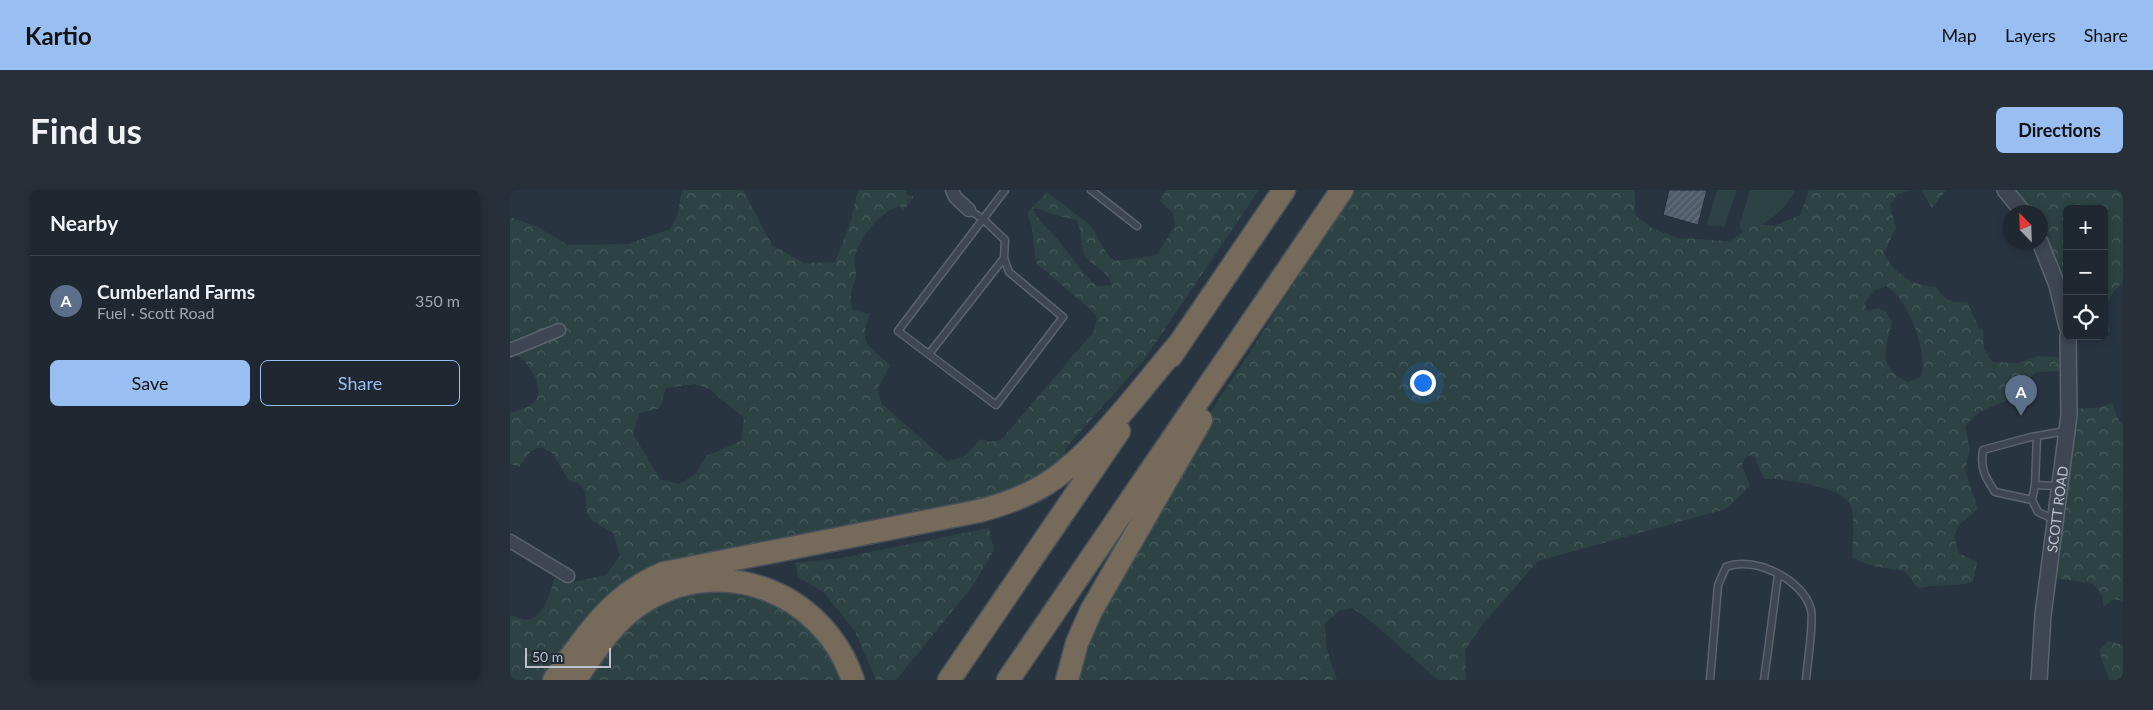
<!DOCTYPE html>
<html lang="en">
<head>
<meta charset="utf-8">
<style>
  :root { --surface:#1f2731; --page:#272f39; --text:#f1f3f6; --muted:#a1a5ab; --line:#3c444d; --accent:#98bef2 }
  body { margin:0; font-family:Lato,sans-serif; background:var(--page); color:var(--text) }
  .controls { position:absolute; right:15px; top:15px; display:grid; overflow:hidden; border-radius:8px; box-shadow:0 2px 8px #0003 }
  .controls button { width:45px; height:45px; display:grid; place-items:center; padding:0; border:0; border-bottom:1px solid var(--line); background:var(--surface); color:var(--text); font:25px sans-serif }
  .compass { position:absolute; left:1493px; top:15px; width:45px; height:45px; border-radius:50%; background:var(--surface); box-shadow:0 2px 8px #0003; rotate:337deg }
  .scale { position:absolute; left:15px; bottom:12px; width:86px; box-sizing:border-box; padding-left:5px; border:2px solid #bac1cb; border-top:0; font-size:14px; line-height:18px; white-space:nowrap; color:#bac1cb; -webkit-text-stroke:4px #212b36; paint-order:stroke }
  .you { position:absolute; left:912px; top:192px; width:18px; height:18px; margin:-12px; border:4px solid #fff; border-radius:50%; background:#1a73e8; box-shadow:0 0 0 8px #1a73e833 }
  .badge { display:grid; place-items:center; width:32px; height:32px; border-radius:50%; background:var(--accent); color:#fff; font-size:16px; font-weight:700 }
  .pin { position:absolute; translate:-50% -41px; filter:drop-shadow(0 1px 2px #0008) }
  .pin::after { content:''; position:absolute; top:26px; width:18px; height:15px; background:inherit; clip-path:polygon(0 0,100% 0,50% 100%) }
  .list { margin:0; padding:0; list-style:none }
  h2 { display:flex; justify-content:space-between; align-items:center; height:65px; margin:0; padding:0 20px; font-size:21px }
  h2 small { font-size:16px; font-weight:400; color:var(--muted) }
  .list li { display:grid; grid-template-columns:32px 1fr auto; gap:15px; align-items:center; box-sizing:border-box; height:90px; padding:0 20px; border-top:1px solid var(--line) }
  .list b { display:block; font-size:19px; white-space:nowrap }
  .list p { margin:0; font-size:16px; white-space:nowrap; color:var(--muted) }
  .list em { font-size:16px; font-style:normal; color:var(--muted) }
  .actions { display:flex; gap:10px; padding:15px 20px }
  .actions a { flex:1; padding:11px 0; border:1px solid var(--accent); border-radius:8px; text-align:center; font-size:18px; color:var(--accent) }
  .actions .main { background:var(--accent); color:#111 }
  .icon { flex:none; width:28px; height:28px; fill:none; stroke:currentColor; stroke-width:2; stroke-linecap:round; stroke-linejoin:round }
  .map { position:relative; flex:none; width:1613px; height:490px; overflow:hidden; border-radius:8px }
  header { display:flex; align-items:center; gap:30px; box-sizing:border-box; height:70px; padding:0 25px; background:var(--accent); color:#111 }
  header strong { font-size:24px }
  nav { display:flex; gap:28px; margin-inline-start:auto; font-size:18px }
  .intro { display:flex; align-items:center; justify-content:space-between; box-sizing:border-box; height:120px; padding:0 30px }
  h1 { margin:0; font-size:35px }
  .button { padding:12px 22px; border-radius:8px; background:var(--accent); color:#111; font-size:18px; font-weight:700 }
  main { display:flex; gap:30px; padding:0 30px }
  aside { flex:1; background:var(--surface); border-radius:8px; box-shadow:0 2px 8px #0003 }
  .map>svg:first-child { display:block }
  .green { fill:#2c4243 }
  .forest { fill:url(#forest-crowns); fill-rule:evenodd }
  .building { fill:url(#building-hatch); stroke:#232d38 }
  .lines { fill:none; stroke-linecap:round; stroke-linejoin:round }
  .service-casing { stroke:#5b646e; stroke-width:9 }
  .minor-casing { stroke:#5b646e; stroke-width:15 }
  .tertiary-casing { stroke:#5b646e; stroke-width:18 }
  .motorway-casing { stroke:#47515b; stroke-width:25 }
  .service { stroke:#3d4651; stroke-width:6 }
  .minor { stroke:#3d4651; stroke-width:12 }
  .tertiary { stroke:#3d4651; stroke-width:15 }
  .motorway { stroke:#766a5a; stroke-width:22 }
  .labels { text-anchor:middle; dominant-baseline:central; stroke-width:4; stroke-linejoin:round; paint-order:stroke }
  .street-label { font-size:14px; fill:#bac1cb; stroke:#212b36 }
</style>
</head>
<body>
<header>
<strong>Kartio</strong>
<nav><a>Map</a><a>Layers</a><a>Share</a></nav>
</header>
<div class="intro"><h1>Find us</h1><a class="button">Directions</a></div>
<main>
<aside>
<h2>Nearby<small></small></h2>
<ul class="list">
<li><span class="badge" style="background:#5c6f8a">A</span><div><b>Cumberland Farms</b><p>Fuel · Scott Road</p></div><em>350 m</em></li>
</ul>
<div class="actions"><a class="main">Save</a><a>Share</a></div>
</aside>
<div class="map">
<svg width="1613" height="490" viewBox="0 0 1613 490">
  <defs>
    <pattern id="forest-crowns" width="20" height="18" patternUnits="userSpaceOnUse" patternTransform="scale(1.25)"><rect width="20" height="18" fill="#2c4243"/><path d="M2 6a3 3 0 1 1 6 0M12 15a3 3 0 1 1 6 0" fill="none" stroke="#485c5d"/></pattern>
    <pattern id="building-hatch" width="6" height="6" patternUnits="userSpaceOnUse" patternTransform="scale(1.25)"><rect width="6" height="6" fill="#4f5b69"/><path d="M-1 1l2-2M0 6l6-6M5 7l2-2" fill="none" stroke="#66717d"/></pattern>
  </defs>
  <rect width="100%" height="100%" fill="#293441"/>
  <path class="green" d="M1207,0H1227L1214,37L1197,35Z
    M1240,0H1286C1271,24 1259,32 1234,44L1229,37Z"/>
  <path class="forest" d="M172,0H233L262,55L294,73L325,72L341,31L348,0H396L397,5L404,7L393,21L390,16C370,21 350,48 345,67C343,74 347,81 346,87C342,101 338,106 343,120L360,124C349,156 356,153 380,175L368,198L371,213L437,271L453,267L471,249L479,252L491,250L584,141L587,128L580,119L526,73L522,37L517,23L537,2L581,36L597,64L605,71L647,65L665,35L663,23L650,11L656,0H749L634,170L555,259L556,283L545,292L200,374L46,490H0V426C7,425 13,431 20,429C35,425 40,401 45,388L48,387L59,393L96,385L110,366L103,343L81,330L77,323L75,301L68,293L59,291L42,263L31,257L21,261L9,277L0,274V223C8,220 23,217 27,208C33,194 17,170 6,165L0,167V27L28,37L58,55L118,54L160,39L167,27ZM527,18L541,24L566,30C574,42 568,56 576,67C585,79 596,78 602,95L587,96C571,82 561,66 548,50C539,39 529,32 523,19ZM185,194L199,199L234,228L231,251L196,266L186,283L170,294L150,289L123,244L129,223L150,218L156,198Z
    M836,0H1125V25L1142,38L1167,48L1219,51L1247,34L1265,36L1290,25L1299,0H1403L1388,4L1380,15L1386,38L1374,63C1384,84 1403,96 1426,97C1434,110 1441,113 1457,112L1469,138L1473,139L1474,159L1482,172L1508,173L1529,166L1555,168V181L1527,182L1507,198L1510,205L1469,222L1455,236L1460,260L1455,280L1468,319L1449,335L1444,347L1449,363L1467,372L1463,392C1444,397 1426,394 1408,398L1394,381L1362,376L1342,368C1342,356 1346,324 1340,314C1330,296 1273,288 1254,289L1245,268L1242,265L1235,267L1232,275L1240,296L1216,319L1028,371L972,435L955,460L956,490H928L863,433L842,418L831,420L815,433L816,457L827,490H558L563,469L680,254L756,137ZM1376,96C1399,109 1418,162 1411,187L1398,192C1367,177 1375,161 1382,132L1376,122L1368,118L1357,121L1355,113L1365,100Z
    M1411,0H1436L1422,18Z
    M1495,0H1613V92C1597,106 1593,120 1600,141L1594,144V19H1557V126L1530,52V22H1513Z
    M1602,213L1609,231L1613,234V411L1604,409L1593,417V407L1584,394L1539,387L1558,219L1586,218Z
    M479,338L484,360L462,397L386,490H366L345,441L313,402L288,387L285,373L331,368Z
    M194,394L271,407L343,490H69L105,440Z
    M1598,451L1613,455V490H1599L1589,461Z"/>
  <path class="building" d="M1159,0H1197L1188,35L1153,25Z"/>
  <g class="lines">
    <defs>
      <path id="service" d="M581,0L627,36
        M459,20L473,29L388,141L486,215L553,127L499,82L494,68L495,50L473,29L495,0
        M419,164L494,68
        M1527,246L1525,295L1522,310L1485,302C1475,287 1470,278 1473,260L1521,247L1556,241
        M1525,295L1549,296
        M1522,310L1528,322L1545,330
        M1200,490L1208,395L1216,377C1244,365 1294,390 1301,420C1304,431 1297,476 1296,490
        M1254,490L1268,385"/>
      <path id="minor" d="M442,0L445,7L459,20
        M0,160L49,140
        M0,351L58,386"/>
      <g id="tertiary">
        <path d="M1495,0L1513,22"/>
        <path d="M1530,52L1547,95L1557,137"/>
        <path id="s1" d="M1529,490L1533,425L1559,225L1558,146"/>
      </g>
      <path id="motorway" d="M661,166L774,0
        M44,490C76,445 101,405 154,383L469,321C492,315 515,307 536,294C584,264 631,198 669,154
        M65,490C84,463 101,434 129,415C209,361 313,401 343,490
        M439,490L609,241
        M498,490L832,0
        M557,490L567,453L581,421L691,230"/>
    </defs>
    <use href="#service" class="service-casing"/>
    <use href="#minor" class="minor-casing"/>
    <use href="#tertiary" class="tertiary-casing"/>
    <use href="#motorway" class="motorway-casing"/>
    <use href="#service" class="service"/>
    <use href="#minor" class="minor"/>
    <use href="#tertiary" class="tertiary"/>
    <use href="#motorway" class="motorway"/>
  </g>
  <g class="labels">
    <g class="street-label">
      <text stroke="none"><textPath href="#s1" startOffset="172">SCOTT ROAD</textPath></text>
    </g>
  </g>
</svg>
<div class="controls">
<button>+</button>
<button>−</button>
<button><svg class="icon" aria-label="locate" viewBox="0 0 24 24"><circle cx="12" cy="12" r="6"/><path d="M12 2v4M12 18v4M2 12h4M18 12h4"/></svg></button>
</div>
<svg class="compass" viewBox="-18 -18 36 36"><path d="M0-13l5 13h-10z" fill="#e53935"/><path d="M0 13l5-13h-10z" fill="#a1a5ab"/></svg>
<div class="scale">50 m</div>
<div class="you"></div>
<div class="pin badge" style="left:1511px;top:226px;background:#5c6f8a">A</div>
</div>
</main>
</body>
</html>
